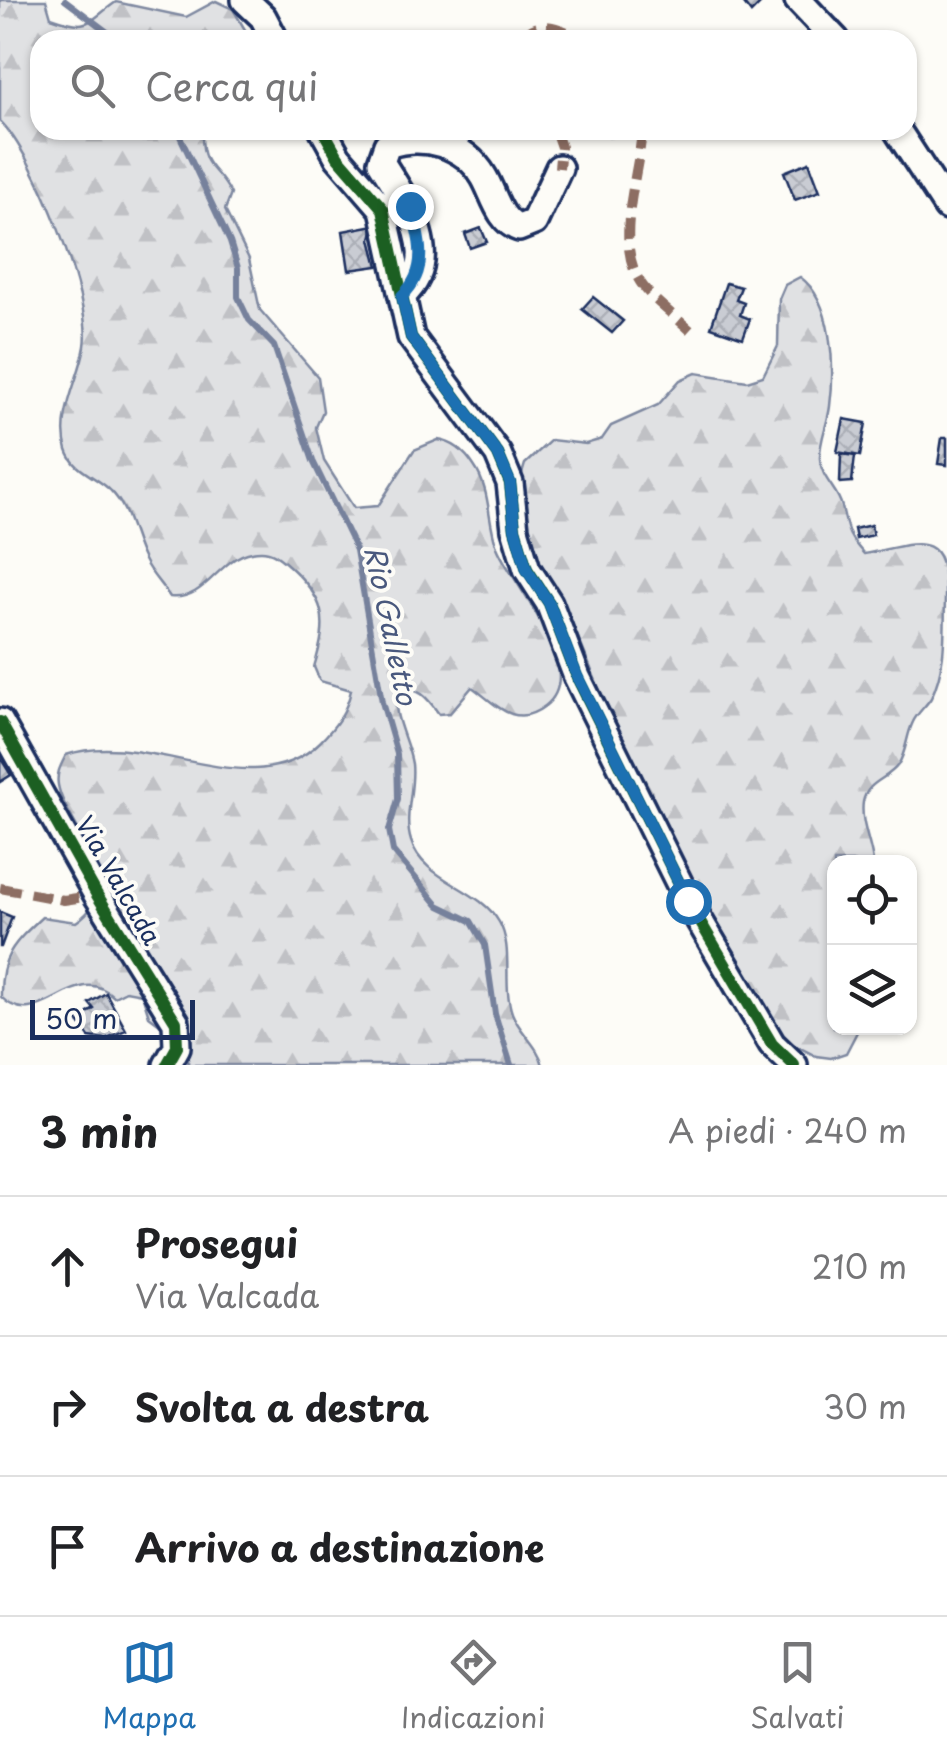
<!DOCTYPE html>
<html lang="it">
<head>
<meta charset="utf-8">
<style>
  :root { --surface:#fff; --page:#f2f2f2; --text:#202124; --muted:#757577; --line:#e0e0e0; --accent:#1f6fb2 }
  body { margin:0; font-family:"Playpen Sans",sans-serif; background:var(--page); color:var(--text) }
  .controls { position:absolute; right:30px; bottom:30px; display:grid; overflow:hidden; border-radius:20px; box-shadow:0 2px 8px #0004 }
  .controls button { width:90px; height:90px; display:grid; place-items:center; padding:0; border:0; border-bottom:2px solid var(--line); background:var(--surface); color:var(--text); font:50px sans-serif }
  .scale { position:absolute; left:30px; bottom:25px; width:165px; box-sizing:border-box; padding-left:10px; border:5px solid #1b2f5e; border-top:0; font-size:28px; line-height:35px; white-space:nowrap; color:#1b2f5e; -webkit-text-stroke:8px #fdfcf7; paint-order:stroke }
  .stop { position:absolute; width:30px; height:30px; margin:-22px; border:8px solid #1f6fb2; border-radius:50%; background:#fff }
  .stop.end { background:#1f6fb2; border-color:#fff; box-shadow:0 2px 10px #0008 }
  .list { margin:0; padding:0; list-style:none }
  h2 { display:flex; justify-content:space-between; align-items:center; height:130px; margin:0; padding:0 40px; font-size:42px }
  h2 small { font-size:32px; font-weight:400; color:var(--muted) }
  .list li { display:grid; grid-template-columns:65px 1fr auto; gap:30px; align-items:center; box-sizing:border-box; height:140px; padding:0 40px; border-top:2px solid var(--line) }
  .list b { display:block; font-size:38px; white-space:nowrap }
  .list p { margin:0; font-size:32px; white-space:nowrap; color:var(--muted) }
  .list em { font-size:32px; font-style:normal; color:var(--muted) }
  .icon { flex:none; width:55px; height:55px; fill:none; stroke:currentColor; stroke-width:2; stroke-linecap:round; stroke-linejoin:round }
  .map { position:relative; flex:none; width:947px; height:1065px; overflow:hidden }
  .search { position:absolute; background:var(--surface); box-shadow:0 2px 8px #0004; left:30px; right:30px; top:30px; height:110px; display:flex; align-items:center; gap:25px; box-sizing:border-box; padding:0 35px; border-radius:30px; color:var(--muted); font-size:38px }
  .sheet { height:550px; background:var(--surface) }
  nav { display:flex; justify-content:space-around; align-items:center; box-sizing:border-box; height:140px; border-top:2px solid var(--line); background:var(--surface); font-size:28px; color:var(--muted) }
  nav a { display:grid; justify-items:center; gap:5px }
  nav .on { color:var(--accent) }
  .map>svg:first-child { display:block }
  .forest { fill:url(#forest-firs); stroke:#7e88a0; stroke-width:2.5 }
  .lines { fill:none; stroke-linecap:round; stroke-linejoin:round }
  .stream { stroke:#76819c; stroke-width:6 }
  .building { fill:url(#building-cross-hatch); stroke:#1b2f5e; stroke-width:2.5 }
  .street-casing { stroke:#1b2f5e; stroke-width:32 }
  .street { stroke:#fdfcf7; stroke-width:25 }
  .quiet { stroke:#8d6e63; stroke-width:10; stroke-dasharray:20 10; stroke-linecap:butt }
  .cycleway-casing { stroke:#fdfcf7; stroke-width:19 }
  .cycleway { stroke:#1b5e20; stroke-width:12 }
  .route { stroke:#1f6fb2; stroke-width:12 }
  .labels { text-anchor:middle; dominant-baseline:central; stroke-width:8; stroke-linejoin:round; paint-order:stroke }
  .street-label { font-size:25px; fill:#1b2f5e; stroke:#fdfcf7 }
  .water-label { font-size:28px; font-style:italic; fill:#49587d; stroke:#fdfcf7 }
</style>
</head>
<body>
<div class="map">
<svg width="947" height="1065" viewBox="0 0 947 1065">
  <defs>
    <pattern id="forest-firs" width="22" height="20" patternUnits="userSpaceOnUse" patternTransform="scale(2.5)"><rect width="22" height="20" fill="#e0e1e3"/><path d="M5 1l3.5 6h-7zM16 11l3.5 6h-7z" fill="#c0c1c5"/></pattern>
    <pattern id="building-cross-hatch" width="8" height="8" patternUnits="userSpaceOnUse" patternTransform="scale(2.5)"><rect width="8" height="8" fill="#c9ccd3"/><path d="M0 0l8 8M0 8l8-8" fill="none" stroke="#acb0b8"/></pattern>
  </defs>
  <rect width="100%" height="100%" fill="#fdfcf7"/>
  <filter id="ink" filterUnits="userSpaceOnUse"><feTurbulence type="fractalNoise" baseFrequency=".01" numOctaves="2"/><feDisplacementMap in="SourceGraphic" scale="20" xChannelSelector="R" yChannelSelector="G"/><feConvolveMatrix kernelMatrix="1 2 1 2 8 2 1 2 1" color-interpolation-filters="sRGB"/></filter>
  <g filter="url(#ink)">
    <path class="forest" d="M0,0H46L51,17C90,31 86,23 116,2L186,17L216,1L233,9L251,40H40V130H207L202,135C202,170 218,167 231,194L225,210L249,259L260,310L318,377L323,411L316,427L324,461L354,508L378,506L414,450L438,440C454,442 465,452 474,466C491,490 487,520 497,547C510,582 591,671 545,706C514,730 495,703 472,687L450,713L439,714C427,697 419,686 397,690C391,716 408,739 412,764C415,789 403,816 411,841C423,881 479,887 499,922C514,948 502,984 512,1013C519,1032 538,1045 543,1065H188L189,1041L168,1019L161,1025L149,1016L142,994L126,991L114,997C75,958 39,1036 1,997C0,956 14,943 42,917L76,922C134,882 65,826 58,785C56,773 61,765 66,755C147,727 253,809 320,742C336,726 347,711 351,690L320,681L314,667C329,619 326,599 288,565C280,558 273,551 261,551C219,551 209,602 170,597C162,585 150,573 144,560C132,537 130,510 111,491C97,476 74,472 67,450C56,416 80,378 85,346C93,301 34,153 0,121Z
      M800,277C833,300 835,368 830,406C828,424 819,441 820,459C821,479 838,489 842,507C848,531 846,534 864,554C916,544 946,526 945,594C944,632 947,664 931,698C926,706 917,713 913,722C906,736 907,751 898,765C887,780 867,781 863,802C860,822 871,843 873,862H834V1028H859L846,1053L831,1058L816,1056L781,1038L700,901L619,737L564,603L532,557L519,484L525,464L551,440L586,444L602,439L611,426L658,405L680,380L696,373L747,381L763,376L778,346L779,299L785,285Z"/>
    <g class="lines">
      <path class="stream" d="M65,0L118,40
        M177,130L230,242L238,268V297L249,320L274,346L313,461L356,550L382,702L397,754L398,799L389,830L393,851L438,905L471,921L485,945L495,1014L511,1065"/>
    </g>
    <path class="building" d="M741,0H764L751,13Z
      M608,130H626L627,136L609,137Z
      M809,162L820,191L795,200L784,172Z
      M374,225L371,239L378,266L349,270L343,231Z
      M481,228L487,242L470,248L465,234Z
      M726,283L741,287L736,300L744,303L740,315L750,319L743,338L711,327Z
      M593,297L623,321L612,333L582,309Z
      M844,419L866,423L860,456L837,452Z
      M942,438H947V465L938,464Z
      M841,454L855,456L852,482L840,483Z
      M871,525L873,535L856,539L854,529Z
      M0,757L11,775L0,782Z
      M0,912L12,917L1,947H0Z
      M106,993L126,1030L105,1039L89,1037L77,1020L94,1009L89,1003Z"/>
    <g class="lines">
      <defs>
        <path id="street" d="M245,0L263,17L275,40
          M798,0L836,40
          M323,130L338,157L383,209L411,337L498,454L510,483L515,529L527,569L549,603L577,677L688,901L772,1044L794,1065
          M897,130L947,207
          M403,295C445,257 405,200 381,162L387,145C423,133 464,143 484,177C494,194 499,221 519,228L534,222L559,168
          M0,722L97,895L176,1022L177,1047L167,1065"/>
      </defs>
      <use href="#street" class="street-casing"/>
      <use href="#street" class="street"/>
      <path class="quiet" d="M522,40C537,16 562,28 582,40
        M555,130L561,147L559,168
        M642,130C639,177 612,245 643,286C655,302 675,316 690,330
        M0,888L64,900L97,895"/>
      <defs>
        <path id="cycleway" d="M323,130L338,157L383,209L411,337L498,454L510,483L515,529L527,569L549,603L577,677L688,901L772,1044L794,1065
          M0,722L97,895L176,1022L177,1047L167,1065"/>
      </defs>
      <use href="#cycleway" class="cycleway-casing"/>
      <use href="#cycleway" class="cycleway"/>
    </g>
  </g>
  <g class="lines" filter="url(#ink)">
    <path class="route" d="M410,206C420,238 430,270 402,296L411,337L498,454L510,482L515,529L527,570L549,603L577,676L688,901"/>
  </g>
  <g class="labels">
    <g class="street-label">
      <text transform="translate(119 880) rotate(60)">Via Valcada</text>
    </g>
    <g class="water-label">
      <text transform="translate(392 625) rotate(78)">Rio Galletto</text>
    </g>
  </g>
</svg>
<div class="controls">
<button><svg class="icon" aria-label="locate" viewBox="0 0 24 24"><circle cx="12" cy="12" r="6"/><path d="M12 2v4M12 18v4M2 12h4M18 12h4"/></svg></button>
<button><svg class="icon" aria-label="layers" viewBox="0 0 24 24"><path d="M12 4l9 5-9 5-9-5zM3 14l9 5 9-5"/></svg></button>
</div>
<div class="scale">50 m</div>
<div class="stop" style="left:688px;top:901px"></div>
<div class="stop end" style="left:410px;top:206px"></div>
<div class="search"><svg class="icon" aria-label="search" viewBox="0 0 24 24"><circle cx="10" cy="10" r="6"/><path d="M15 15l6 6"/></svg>Cerca qui</div>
</div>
<section class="sheet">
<h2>3 min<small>A piedi · 240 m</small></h2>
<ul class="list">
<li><svg class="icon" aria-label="ahead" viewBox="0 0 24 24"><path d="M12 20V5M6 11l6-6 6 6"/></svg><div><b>Prosegui</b><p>Via Valcada</p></div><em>210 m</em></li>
<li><svg class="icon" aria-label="right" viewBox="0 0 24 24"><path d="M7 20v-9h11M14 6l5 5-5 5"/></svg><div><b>Svolta a destra</b></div><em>30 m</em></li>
<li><svg class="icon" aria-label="arrive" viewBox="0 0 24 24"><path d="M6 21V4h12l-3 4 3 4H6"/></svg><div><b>Arrivo a destinazione</b></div></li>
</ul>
</section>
<nav>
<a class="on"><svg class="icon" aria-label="map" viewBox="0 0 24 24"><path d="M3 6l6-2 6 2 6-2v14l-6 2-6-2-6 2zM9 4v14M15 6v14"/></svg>Mappa</a>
<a><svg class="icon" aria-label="directions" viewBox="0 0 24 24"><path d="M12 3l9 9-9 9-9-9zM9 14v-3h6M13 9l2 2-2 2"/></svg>Indicazioni</a>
<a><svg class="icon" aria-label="saved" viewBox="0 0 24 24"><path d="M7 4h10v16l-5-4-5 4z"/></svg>Salvati</a>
</nav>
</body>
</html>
